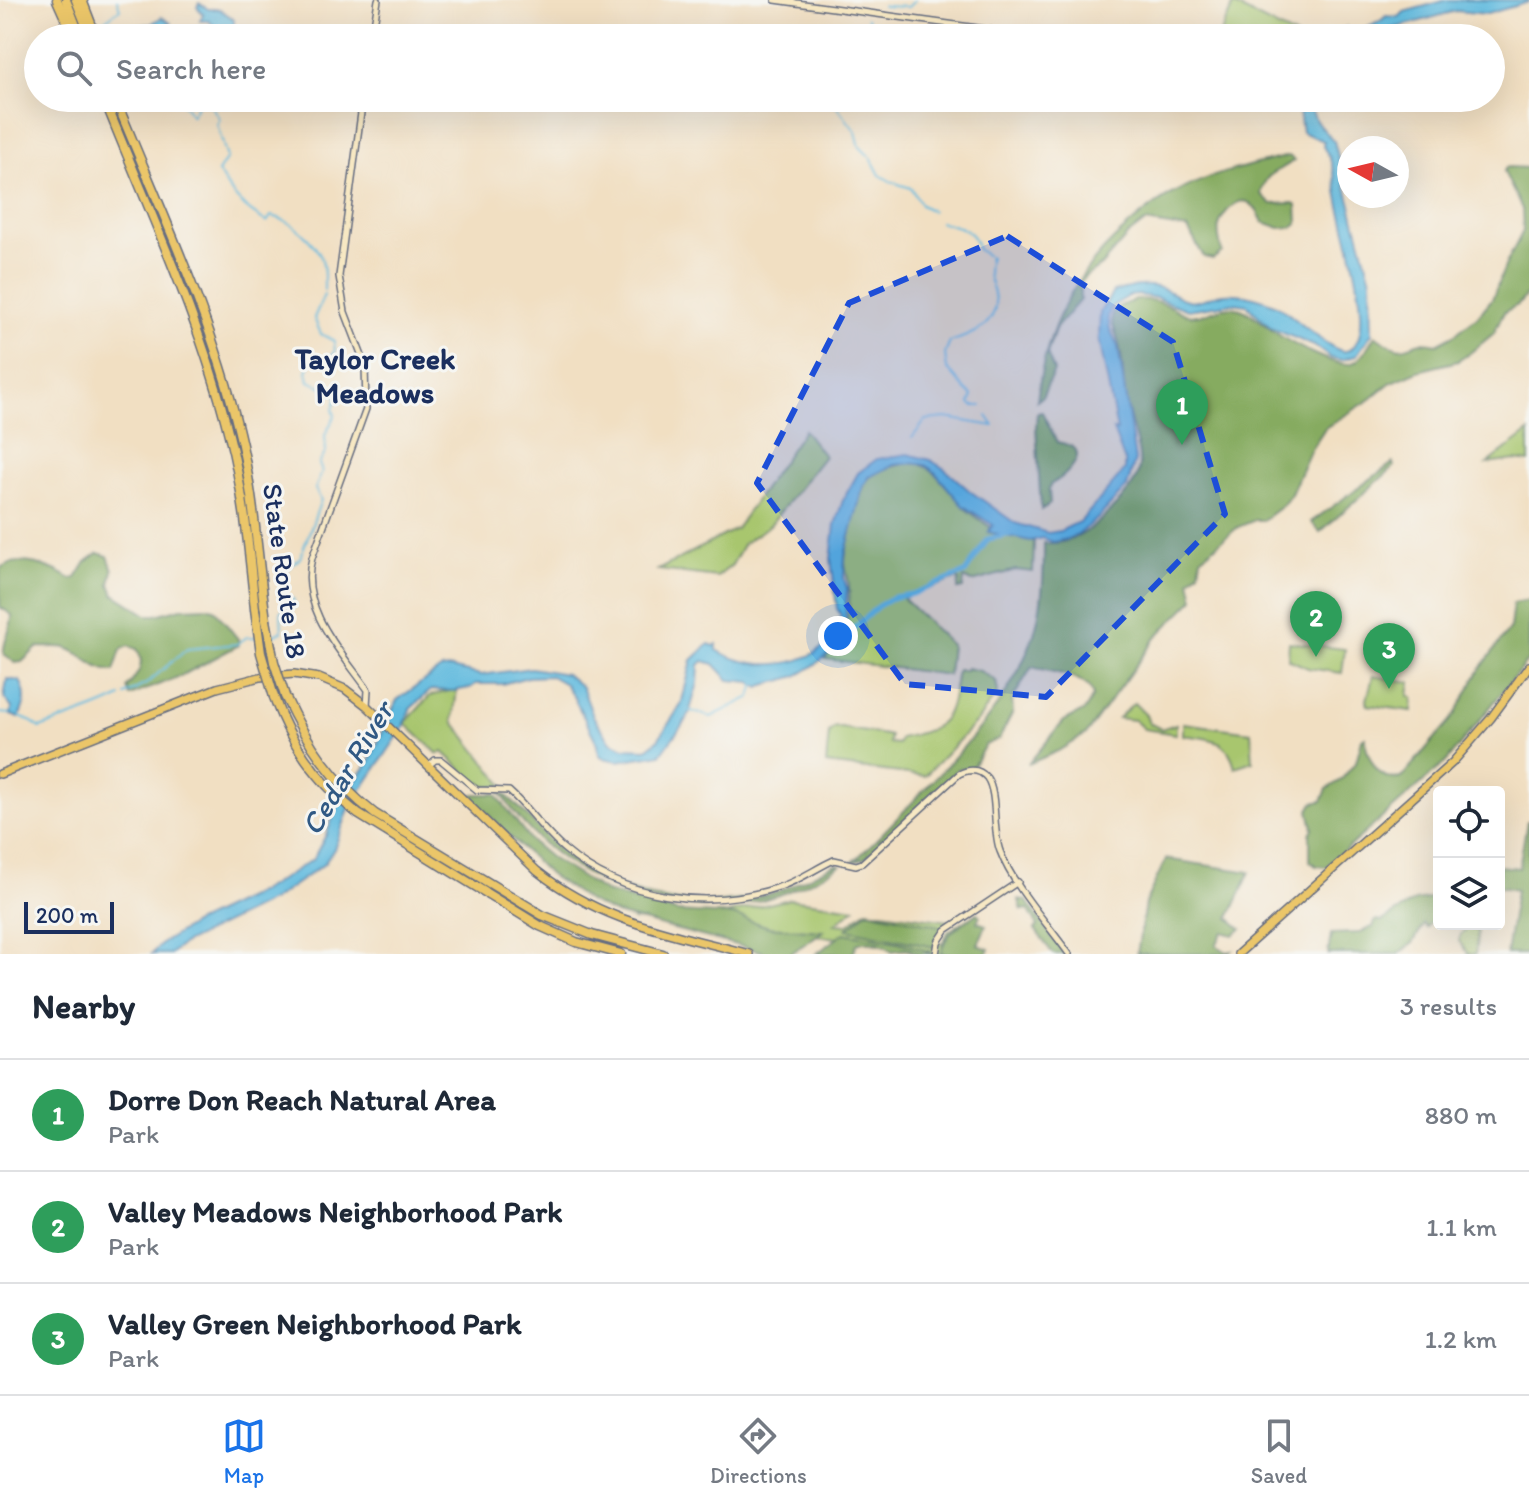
<!DOCTYPE html>
<html lang="en">
<head>
<meta charset="utf-8">
<style>
  :root { --surface:#fff; --page:#f6f6f7; --text:#1f2937; --muted:#747a83; --line:#e0e1e3; --accent:#1a73e8 }
  body { margin:0; font-family:Itim,sans-serif; background:var(--page); color:var(--text) }
  .controls { position:absolute; right:24px; bottom:24px; display:grid; overflow:hidden; border-radius:8px; box-shadow:0 8px 32px #0002 }
  .controls button { width:72px; height:72px; display:grid; place-items:center; padding:0; border:0; border-bottom:2px solid var(--line); background:var(--surface); color:var(--text); font:40px sans-serif }
  .compass { position:absolute; left:1337px; top:136px; width:72px; height:72px; border-radius:50%; background:var(--surface); box-shadow:0 8px 32px #0002; rotate:278deg }
  .scale { position:absolute; left:24px; bottom:20px; width:90px; box-sizing:border-box; padding-left:8px; border:4px solid #1b2f5e; border-top:0; font-size:22px; line-height:28px; white-space:nowrap; color:#1b2f5e; -webkit-text-stroke:6px #f6f6f2; paint-order:stroke }
  .you { position:absolute; left:838px; top:636px; width:28px; height:28px; margin:-20px; border:6px solid #fff; border-radius:50%; background:#1a73e8; box-shadow:0 0 0 12px #1a73e833 }
  .badge { display:grid; place-items:center; width:52px; height:52px; border-radius:50%; background:var(--accent); color:#fff; font-size:26px; font-weight:700 }
  .pin { position:absolute; translate:-50% -66px; filter:drop-shadow(0 2px 4px #0008) }
  .pin::after { content:''; position:absolute; top:42px; width:28px; height:24px; background:inherit; clip-path:polygon(0 0,100% 0,50% 100%) }
  .list { margin:0; padding:0; list-style:none }
  h2 { display:flex; justify-content:space-between; align-items:center; height:104px; margin:0; padding:0 32px; font-size:34px }
  h2 small { font-size:26px; font-weight:400; color:var(--muted) }
  .list li { display:grid; grid-template-columns:52px 1fr auto; gap:24px; align-items:center; box-sizing:border-box; height:112px; padding:0 32px; border-top:2px solid var(--line) }
  .list b { display:block; font-size:30px; white-space:nowrap }
  .list p { margin:0; font-size:26px; white-space:nowrap; color:var(--muted) }
  .list em { font-size:26px; font-style:normal; color:var(--muted) }
  .icon { flex:none; width:44px; height:44px; fill:none; stroke:currentColor; stroke-width:2; stroke-linecap:round; stroke-linejoin:round }
  .map { position:relative; flex:none; width:1529px; height:954px; overflow:hidden }
  .search { position:absolute; background:var(--surface); box-shadow:0 8px 32px #0002; left:24px; right:24px; top:24px; height:88px; display:flex; align-items:center; gap:20px; box-sizing:border-box; padding:0 28px; border-radius:44px; color:var(--muted); font-size:30px }
  .sheet { height:440px; background:var(--surface) }
  nav { display:flex; justify-content:space-around; align-items:center; box-sizing:border-box; height:112px; border-top:2px solid var(--line); background:var(--surface); font-size:22px; color:var(--muted) }
  nav a { display:grid; justify-items:center; gap:4px }
  nav .on { color:var(--accent) }
  .map>svg:first-child { display:block }
  .green { fill:#a8c66e; stroke:#627a66; stroke-width:2 }
  .forest { fill:#86ab61; stroke:#506d60; stroke-width:2 }
  .water { fill:#60bade; stroke:#3e749e; stroke-width:2 }
  .lines { fill:none; stroke-linecap:round; stroke-linejoin:round }
  .stream { stroke:#60bade; stroke-width:2 }
  .river { stroke:#60bade; stroke-width:5 }
  .secondary-casing { stroke:#666d81; stroke-width:8 }
  .primary-casing { stroke:#666d81; stroke-width:10 }
  .highway-casing { stroke:#666d81; stroke-width:11 }
  .secondary { stroke:#f7e8c3; stroke-width:5 }
  .primary { stroke:#ebc669; stroke-width:7 }
  .highway { stroke:#ebc669; stroke-width:8 }
  .highway-bridge-casing { stroke:#666d81; stroke-width:11; stroke-linecap:butt }
  .highway-bridge { stroke:#ebc669; stroke-width:8 }
  .marked { fill:#1d4ed8; fill-opacity:0.2; stroke:#1d4ed8; stroke-width:6; stroke-dasharray:16 10; stroke-linejoin:round }
  .labels { text-anchor:middle; dominant-baseline:central; stroke-width:6; stroke-linejoin:round; paint-order:stroke }
  .street-label { font-size:28px; fill:#1b2f5e; stroke:#f6f6f2 }
  .neighbourhood-label { font-size:30px; font-weight:bold; fill:#1b2f5e; stroke:#f6f6f2 }
  .water-label { font-size:30px; font-style:italic; fill:#305984; stroke:#f6f6f2 }
</style>
</head>
<body>
<div class="map">
<svg width="1529" height="954" viewBox="0 0 1529 954">
  <rect width="100%" height="100%" fill="#f6f6f2"/>
  <filter id="ink" filterUnits="userSpaceOnUse"><feTurbulence type="fractalNoise" baseFrequency=".0125" numOctaves="2"/><feDisplacementMap in="SourceGraphic" scale="16" xChannelSelector="R" yChannelSelector="G"/><feConvolveMatrix kernelMatrix="1 2 1 2 8 2 1 2 1" color-interpolation-filters="sRGB"/></filter>
  <filter id="wash" filterUnits="userSpaceOnUse"><feTurbulence type="fractalNoise" baseFrequency=".006" numOctaves="4" result="noise"/><feDisplacementMap in="SourceGraphic" scale="32" xChannelSelector="R" yChannelSelector="G"/><feGaussianBlur stdDeviation="1.8" result="paint"/><feColorMatrix in="noise" values="0 0 0 0 0 0 0 0 0 0 0 0 0 0 0 0 0 1.4 0 .05"/><feComposite in="paint" operator="in"/></filter>
  <g filter="url(#wash)">
    <rect width="100%" height="100%" fill="#f1dfc2"/>
    <path class="green" d="M1233,5L1298,38H1219Z
      M804,430L824,456L770,525L744,543L732,565L717,577L658,570L736,529Z
      M1529,432V462L1515,460L1487,464Z
      M908,463L920,464L932,470L967,510L1000,534L1034,541L1033,572L1016,570L972,582L964,578L963,588L958,589L959,580L956,579L903,598L951,645L948,675L825,659C831,650 840,646 844,635C848,621 850,601 849,586C848,578 845,569 845,561C846,547 859,490 868,479C877,469 895,466 908,463Z
      M1289,642L1345,649L1342,673L1308,668L1288,659Z
      M966,668L980,671L996,681L998,692L978,720L925,776L826,764L829,732L835,727L886,735L890,736L889,743L898,744L900,738C950,728 950,717 957,670L965,671Z
      M1373,676L1411,682L1409,696L1413,697L1412,711L1368,705L1367,700Z
      M457,689L453,721L504,786H480L443,752L438,754L405,723L430,696Z
      M1134,703L1146,715L1149,723L1161,729L1176,724V734L1144,729L1134,720L1118,718Z
      M1183,723L1251,732L1253,761L1235,767C1227,736 1210,739 1183,735Z
      M612,899L679,915L725,914L790,899L855,908L835,924L847,925L867,910L949,921L937,933L934,942L942,944L948,932L962,922L982,925L977,954H927L851,939L633,920Z
      M1467,928L1478,930L1475,954H1468L1459,941L1461,934Z"/>
    <path class="forest" d="M1289,156L1294,160C1278,174 1266,169 1261,194L1272,204L1294,203L1297,205L1298,222L1293,227L1280,228L1263,222C1260,217 1257,209 1252,205C1239,193 1222,214 1219,226C1217,235 1220,243 1222,252L1213,259L1204,257L1188,229L1145,222L1127,236L1101,266L1085,277L1080,284V300L1056,328L1047,354L1054,371L1042,397L1037,401C1045,327 1075,270 1133,222C1147,210 1161,199 1178,191C1213,173 1252,165 1289,156Z
      M1509,167L1529,168V292L1518,305L1504,312L1494,333L1470,353L1458,361L1418,371L1390,383L1371,399L1325,428L1310,451L1291,494L1283,505L1263,520H1255L1238,527L1201,558L1199,571L1190,580L1194,599L1157,636L1086,734L1058,751L1028,764L1064,721L1085,710L1093,696C1089,675 1050,672 1032,667L1012,700L1013,712L999,739L985,745L973,766L958,769L865,858L853,862C878,839 902,813 926,788C969,742 1014,696 1034,634C1043,604 1044,574 1044,543C1069,545 1088,533 1105,516C1154,470 1140,463 1127,406C1123,386 1124,365 1119,345C1117,333 1108,320 1114,310C1134,296 1150,297 1172,307C1177,310 1183,314 1189,315C1205,318 1220,304 1237,308C1251,311 1262,323 1273,331C1287,341 1336,369 1352,363C1363,359 1369,344 1375,335C1412,363 1404,335 1437,344L1454,335L1477,317L1492,299L1506,264L1523,231L1522,209L1504,172L1505,168Z
      M1042,412L1057,442C1062,443 1072,445 1075,449C1084,460 1060,481 1051,484L1049,489L1050,504L1041,510L1036,426L1037,413Z
      M1393,463L1394,467L1320,532L1311,522Z
      M98,553L108,556L113,570L110,584L114,594L147,615H156L181,608L206,607L214,609L238,639L239,645L181,676L130,696L127,688C138,674 146,665 137,649L128,646L121,650L114,671C95,672 84,653 66,648C58,646 47,648 38,647L22,662L15,663L4,654C2,642 12,630 12,615L0,607V568C20,554 52,567 71,579L76,578L86,562Z
      M1529,600V659L1447,761L1326,867L1316,866L1310,861V834L1313,828L1309,810L1313,803L1322,801L1327,789L1341,780L1356,762L1362,739L1365,737C1366,756 1379,784 1401,778L1455,715L1479,671L1510,628L1513,603Z
      M501,793C511,795 545,837 557,848C613,899 697,914 769,894C793,887 813,874 836,864L840,865C809,884 775,900 738,905C647,916 550,872 501,793Z
      M475,794H496L531,841L551,858L605,892L677,912L733,915L769,927L823,931L790,954H771L616,914L590,902L550,875L473,801L472,795Z
      M1527,821H1529V954H1506L1516,890L1499,887V866L1519,868Z
      M1166,859L1250,872L1229,918L1242,929L1233,935L1223,932L1216,945L1227,952L1232,951L1229,954H1137L1145,903Z
      M1439,893V911L1427,928L1424,924L1413,943L1399,954H1328L1331,934L1358,933L1373,927L1376,920L1382,921L1415,901L1433,898Z
      M1019,900H1026L1064,954H1053L1035,929L1038,926L1028,909L1022,910Z
      M868,911L945,927L937,936L934,947L847,929Z
      M977,913L980,916L977,922L986,925L978,945L989,949L987,954H941C944,932 961,925 977,913Z
      M844,933L898,942L932,952L919,954L908,949L892,951C883,943 868,939 857,944L853,954H816Z"/>
    <path class="water" d="M1447,0H1529V2L1487,14L1456,11L1360,38H1331L1345,28L1343,33C1356,32 1377,26 1386,16L1399,17L1404,12Z
      M199,3L208,9H219L234,19V27L217,29L209,21H200L203,14L197,7Z
      M162,17L171,23L167,31L157,28L134,29L136,26L151,24Z
      M1297,98H1313L1311,109L1316,121L1334,141L1371,280L1372,333L1356,356L1342,360L1331,358L1314,346L1271,328L1247,305L1233,303L1188,310L1157,298L1139,295L1129,296L1111,307L1108,317L1110,329L1118,347L1135,460L1127,487L1098,518L1079,534L1067,539L1053,542L1043,538L1030,541L988,532L993,525L962,505L934,471L925,465L913,463L894,465L869,477L863,487L845,555L844,578L847,589L845,622L848,629C838,648 815,667 796,676C784,681 770,682 759,687L751,682L729,680L714,664L703,661L699,665L698,683L688,717L661,754L618,761L603,758L599,754L596,741L573,696L565,684L551,676L528,677L502,684H476L470,688L453,691L431,690L410,709L404,727L350,807L334,849L324,864L273,900L183,944L170,954H151L164,942L195,923L264,890L313,859L326,835L337,807L369,762L397,700L441,669L451,668L481,675L531,668L566,674L582,687L593,716L611,742L625,748L647,749L657,741L681,705L692,660L709,644L714,646L717,644V650C756,675 832,669 841,615L837,609L831,559L835,525L843,500L858,473L877,459L908,454L930,460L945,469L970,491L1015,523L1048,533L1060,531L1081,521L1125,470V462L1113,430L1117,431L1099,339L1100,312L1113,292C1131,287 1147,282 1166,290C1173,293 1180,299 1188,300C1199,303 1206,297 1217,295C1236,291 1260,297 1276,305C1291,313 1332,354 1346,351C1382,342 1343,226 1339,201C1336,187 1335,173 1330,159L1323,146L1324,141L1302,132Z
      M7,679L20,681C28,695 25,704 19,718L11,715L12,708L4,698Z"/>
    <g class="lines">
      <path class="stream" d="M882,6L908,7L915,0
        M109,38L101,23L120,9L117,0
        M845,38L847,34C858,31 866,34 869,22L867,18
        M179,98L192,116L199,101L209,103L220,119L217,124L227,158L218,172C231,195 244,209 267,222L271,216C290,219 312,239 321,257C325,265 324,280 324,290
        M831,98L856,132L860,147L871,158L880,175L892,182L911,188L921,205L932,211
        M940,222C961,228 972,227 978,250L990,257C984,283 994,281 995,301C997,326 969,336 950,342L945,354L947,369C957,378 961,387 973,396L970,403L973,406H982
        M912,438L926,420L946,418L994,426L987,416
        M270,636L282,632L281,611L295,607L293,599L282,593L285,584L281,575L300,558L321,500L315,489L322,472L319,464L326,452L325,435L335,416L333,409L337,397L328,389L309,381L307,371L312,361H325L335,352L334,341L321,334L314,318L324,295
        M125,695L146,684L187,649L237,644L247,637H256
        M688,710L711,717L751,697L755,684
        M0,713L10,714
        M20,717L32,722L40,728C67,718 94,711 121,697"/>
      <path class="river" d="M842,635L853,629L878,606L894,597L912,594L965,573L988,539L1011,534"/>
    </g>
  </g>
  <g filter="url(#ink)">
    <g class="lines">
      <defs>
        <path id="secondary" d="M775,0L1050,38
          M372,38L378,0
          M363,98L339,276L345,312L365,364L366,409L312,558C298,608 342,653 368,690L367,706
          M429,765L435,760H441L477,790L509,791C529,809 544,832 564,849C622,899 708,911 779,887C799,881 816,868 834,860L856,865L862,863L959,774C969,769 979,768 987,778C998,794 992,831 1000,851C1013,886 1047,923 1069,954
          M936,954L938,942L946,930L1018,882"/>
        <path id="primary" d="M0,774L217,688L260,677L294,674L319,678L345,689L367,706L537,871C603,923 671,933 749,954
          M1238,954L1453,762L1491,718L1529,666"/>
        <path id="highway" d="M57,0L74,38
          M66,0L81,38
          M76,0L91,38
          M82,0L92,26
          M104,98C148,209 200,318 229,435C244,492 249,551 255,609
          M115,98C159,207 210,313 238,428C254,491 257,555 266,620
          M285,696C307,744 333,782 375,814L542,915L592,935L663,954
          M274,697C290,743 319,783 358,814L540,926L576,942L621,954"/>
      </defs>
      <use href="#secondary" class="secondary-casing"/>
      <use href="#primary" class="primary-casing"/>
      <use href="#highway" class="highway-casing"/>
      <use href="#secondary" class="secondary"/>
      <use href="#primary" class="primary"/>
      <use href="#highway" class="highway"/>
      <defs>
        <path id="highway-bridge" d="M255,609L261,653L274,697
          M266,620L274,662L285,696"/>
      </defs>
      <use href="#highway-bridge" class="highway-bridge-casing"/>
      <use href="#highway-bridge" class="highway-bridge"/>
    </g>
  </g>
  <path class="marked" d="M1007,236L1173,342L1225,514L1046,697L905,684L757,483L849,303Z"/>
  <g class="labels">
    <g class="street-label">
      <text transform="translate(285 571) rotate(82)">State Route 18</text>
    </g>
    <g class="neighbourhood-label">
      <text x="375" y="358">Taylor Creek<tspan x="375" dy="34">Meadows</tspan></text>
    </g>
    <g class="water-label">
      <text transform="translate(347 768) rotate(-59)">Cedar River</text>
    </g>
  </g>
</svg>
<div class="controls">
<button><svg class="icon" aria-label="locate" viewBox="0 0 24 24"><circle cx="12" cy="12" r="6"/><path d="M12 2v4M12 18v4M2 12h4M18 12h4"/></svg></button>
<button><svg class="icon" aria-label="layers" viewBox="0 0 24 24"><path d="M12 4l9 5-9 5-9-5zM3 14l9 5 9-5"/></svg></button>
</div>
<svg class="compass" viewBox="-18 -18 36 36"><path d="M0-13l5 13h-10z" fill="#e53935"/><path d="M0 13l5-13h-10z" fill="#747a83"/></svg>
<div class="scale">200 m</div>
<div class="you"></div>
<div class="pin badge" style="left:1182px;top:445px;background:#2e9e5b">1</div>
<div class="pin badge" style="left:1316px;top:657px;background:#2e9e5b">2</div>
<div class="pin badge" style="left:1389px;top:689px;background:#2e9e5b">3</div>
<div class="search"><svg class="icon" aria-label="search" viewBox="0 0 24 24"><circle cx="10" cy="10" r="6"/><path d="M15 15l6 6"/></svg>Search here</div>
</div>
<section class="sheet">
<h2>Nearby<small>3 results</small></h2>
<ul class="list">
<li><span class="badge" style="background:#2e9e5b">1</span><div><b>Dorre Don Reach Natural Area</b><p>Park</p></div><em>880 m</em></li>
<li><span class="badge" style="background:#2e9e5b">2</span><div><b>Valley Meadows Neighborhood Park</b><p>Park</p></div><em>1.1 km</em></li>
<li><span class="badge" style="background:#2e9e5b">3</span><div><b>Valley Green Neighborhood Park</b><p>Park</p></div><em>1.2 km</em></li>
</ul>
</section>
<nav>
<a class="on"><svg class="icon" aria-label="map" viewBox="0 0 24 24"><path d="M3 6l6-2 6 2 6-2v14l-6 2-6-2-6 2zM9 4v14M15 6v14"/></svg>Map</a>
<a><svg class="icon" aria-label="directions" viewBox="0 0 24 24"><path d="M12 3l9 9-9 9-9-9zM9 14v-3h6M13 9l2 2-2 2"/></svg>Directions</a>
<a><svg class="icon" aria-label="saved" viewBox="0 0 24 24"><path d="M7 4h10v16l-5-4-5 4z"/></svg>Saved</a>
</nav>
</body>
</html>
